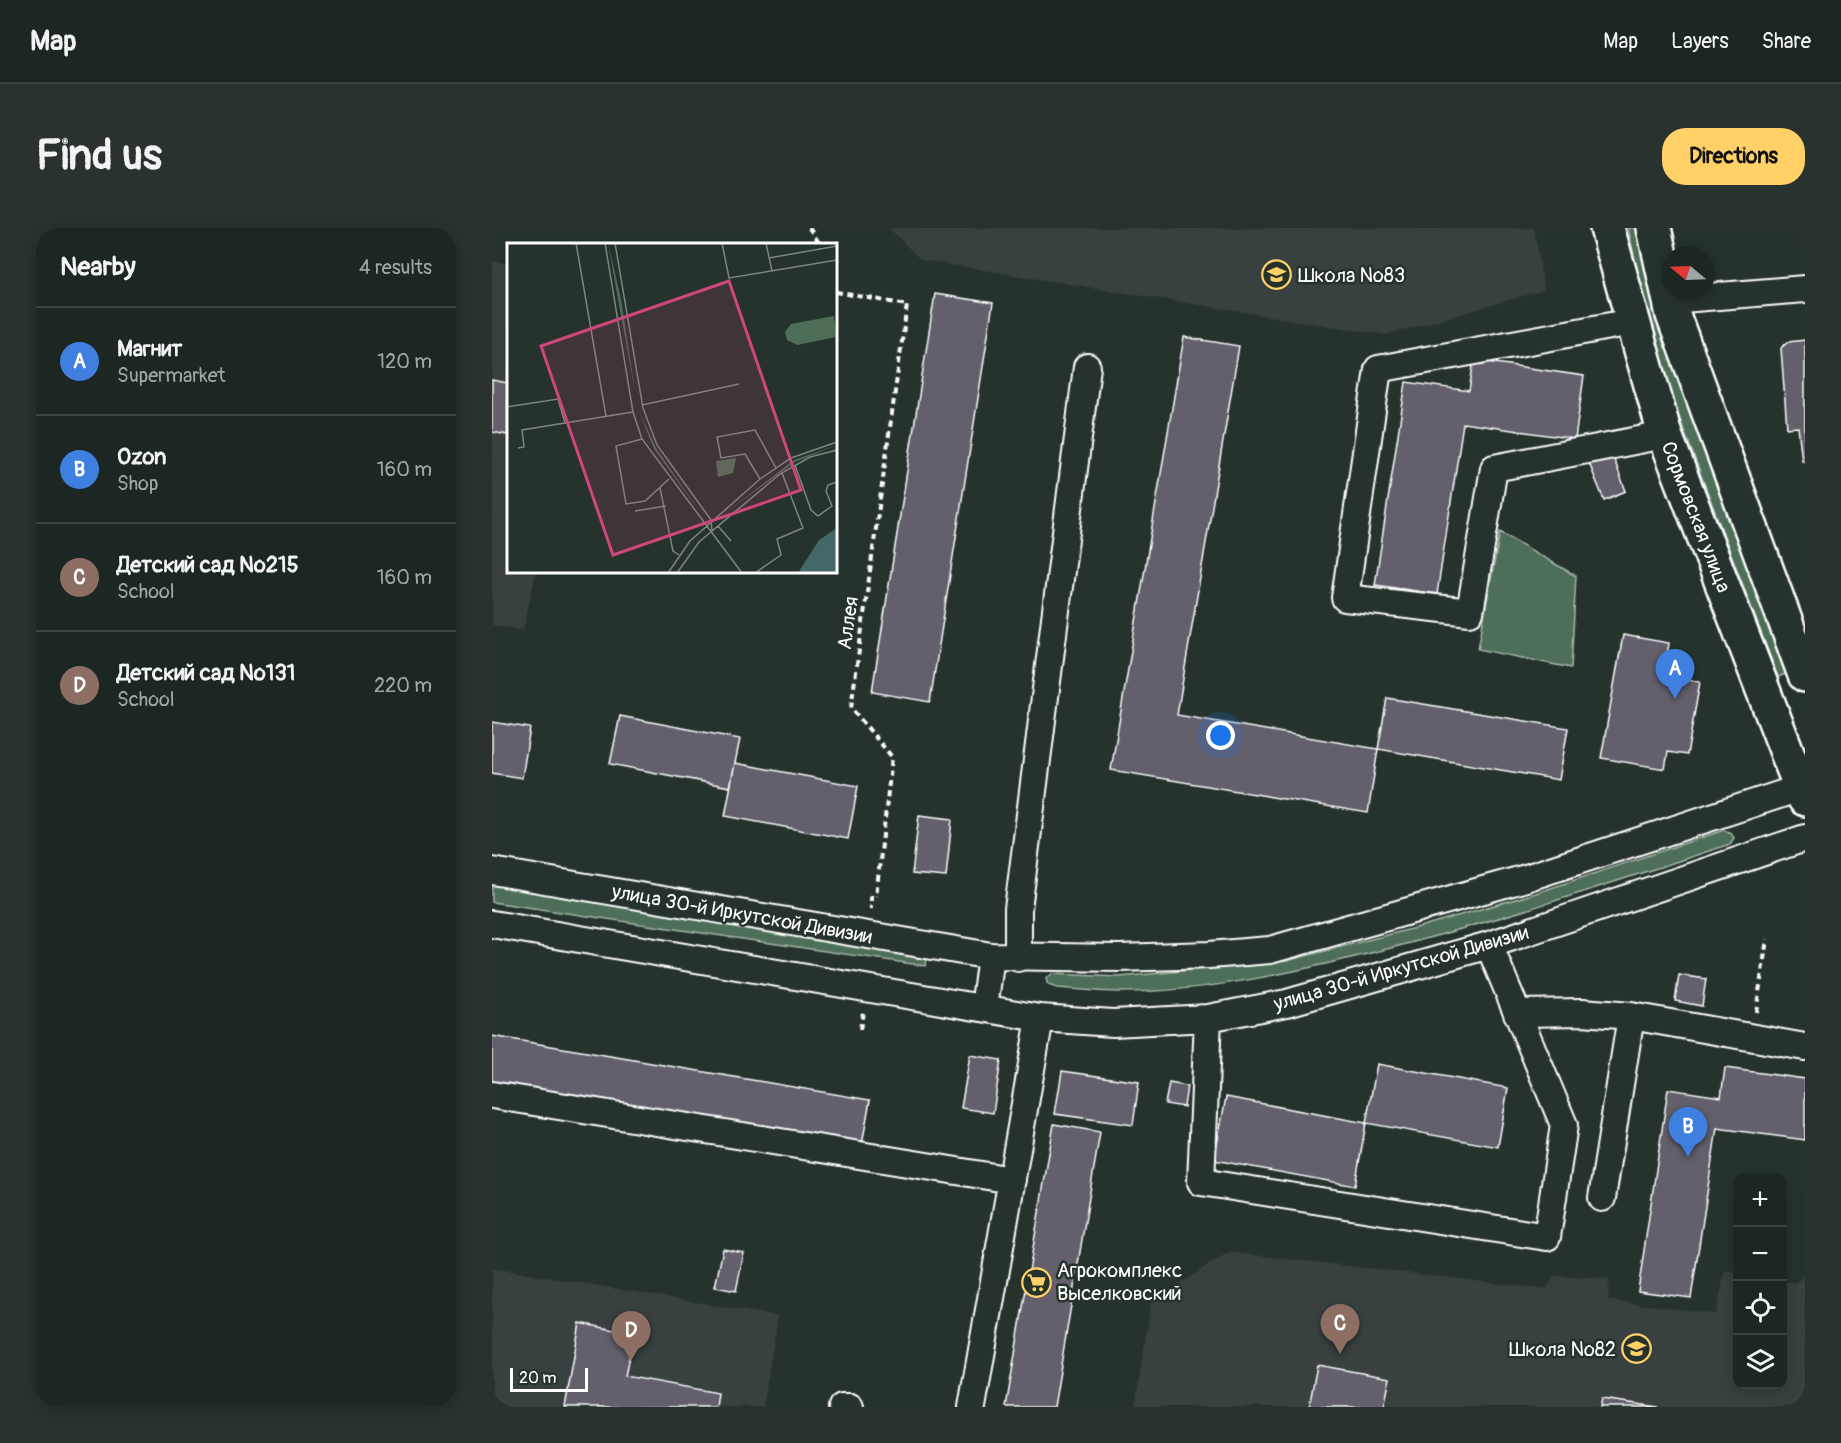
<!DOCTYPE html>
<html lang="en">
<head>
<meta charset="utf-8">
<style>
  :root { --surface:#1c2622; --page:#29322f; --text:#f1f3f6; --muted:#a0a5a5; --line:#3a4340; --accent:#ffd166 }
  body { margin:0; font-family:Pangolin,sans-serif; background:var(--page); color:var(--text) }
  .controls { position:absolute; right:18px; bottom:18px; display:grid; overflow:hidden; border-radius:12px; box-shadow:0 3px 15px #0003 }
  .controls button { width:54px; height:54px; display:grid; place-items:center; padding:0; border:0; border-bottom:2px solid var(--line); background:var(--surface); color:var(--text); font:30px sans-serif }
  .compass { position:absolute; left:1169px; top:18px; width:54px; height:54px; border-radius:50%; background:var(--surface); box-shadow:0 3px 15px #0003; rotate:289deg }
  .scale { position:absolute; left:18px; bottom:15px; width:78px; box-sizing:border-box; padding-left:6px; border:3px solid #fff; border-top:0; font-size:16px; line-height:21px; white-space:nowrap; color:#fff; -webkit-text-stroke:4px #26332d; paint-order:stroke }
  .you { position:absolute; left:729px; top:508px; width:21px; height:21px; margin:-15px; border:4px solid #fff; border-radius:50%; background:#1a73e8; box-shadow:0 0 0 9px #1a73e833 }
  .badge { display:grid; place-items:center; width:39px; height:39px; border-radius:50%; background:var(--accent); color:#fff; font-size:20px; font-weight:700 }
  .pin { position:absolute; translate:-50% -50px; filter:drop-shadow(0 2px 3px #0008) }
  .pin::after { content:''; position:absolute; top:32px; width:21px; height:18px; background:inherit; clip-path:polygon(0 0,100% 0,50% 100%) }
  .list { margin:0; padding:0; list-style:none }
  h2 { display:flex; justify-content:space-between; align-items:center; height:78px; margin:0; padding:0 24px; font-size:26px }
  h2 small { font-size:20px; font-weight:400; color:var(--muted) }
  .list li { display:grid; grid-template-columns:39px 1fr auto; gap:18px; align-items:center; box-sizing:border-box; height:108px; padding:0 24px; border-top:2px solid var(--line) }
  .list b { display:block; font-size:22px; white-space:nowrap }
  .list p { margin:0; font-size:20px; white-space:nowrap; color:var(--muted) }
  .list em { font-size:20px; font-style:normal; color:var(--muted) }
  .icon { flex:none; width:33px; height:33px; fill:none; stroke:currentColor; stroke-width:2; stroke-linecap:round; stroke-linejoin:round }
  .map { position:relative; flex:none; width:1313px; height:1179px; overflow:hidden; border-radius:24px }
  header { display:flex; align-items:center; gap:36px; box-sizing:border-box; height:84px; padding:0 30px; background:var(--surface); border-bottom:2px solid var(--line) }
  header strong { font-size:28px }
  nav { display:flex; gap:33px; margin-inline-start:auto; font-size:21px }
  .intro { display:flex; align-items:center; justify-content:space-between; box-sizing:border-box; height:144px; padding:0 36px }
  h1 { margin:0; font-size:42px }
  .button { padding:15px 27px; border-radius:24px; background:var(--accent); color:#111; font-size:21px; font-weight:700 }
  main { display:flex; gap:36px; padding:0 36px }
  aside { flex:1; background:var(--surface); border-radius:24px; box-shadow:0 3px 15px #0003 }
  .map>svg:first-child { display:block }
  .built { fill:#384040 }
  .green { fill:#4e6e58; stroke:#a6b6ac; stroke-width:1.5 }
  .building { fill:#63606c; stroke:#fff; stroke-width:1.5 }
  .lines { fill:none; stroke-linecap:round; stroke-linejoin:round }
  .minor-casing { stroke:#fff; stroke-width:30 }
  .major-casing { stroke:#fff; stroke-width:38 }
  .path { stroke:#fff; stroke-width:4; stroke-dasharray:6 4.5; stroke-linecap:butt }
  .minor { stroke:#26332d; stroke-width:26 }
  .major { stroke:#26332d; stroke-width:33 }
  .labels { text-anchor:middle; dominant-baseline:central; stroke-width:5; stroke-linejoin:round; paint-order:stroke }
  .poi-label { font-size:20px; fill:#fff; stroke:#26332d; text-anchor:start }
  .street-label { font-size:20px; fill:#fff; stroke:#26332d }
  .inset-road { fill:none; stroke:#7d8581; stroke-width:1.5 }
  .view { fill:#ce467c; fill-opacity:0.15; stroke:#ce467c; stroke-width:3 }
  .inset-edge { fill:none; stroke:#fff; stroke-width:3 }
</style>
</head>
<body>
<header>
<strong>Map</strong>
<nav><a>Map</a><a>Layers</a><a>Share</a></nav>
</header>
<div class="intro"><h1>Find us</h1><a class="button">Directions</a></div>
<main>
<aside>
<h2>Nearby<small>4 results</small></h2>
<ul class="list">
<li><span class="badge" style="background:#3f7fe0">A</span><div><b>Магнит</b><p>Supermarket</p></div><em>120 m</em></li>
<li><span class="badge" style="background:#3f7fe0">B</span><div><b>Ozon</b><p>Shop</p></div><em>160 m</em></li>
<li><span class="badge" style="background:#8d6e63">C</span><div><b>Детский сад №215</b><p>School</p></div><em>160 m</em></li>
<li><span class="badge" style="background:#8d6e63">D</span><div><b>Детский сад №131</b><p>School</p></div><em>220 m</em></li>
</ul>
</aside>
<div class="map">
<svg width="1313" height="1179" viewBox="0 0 1313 1179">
  <rect width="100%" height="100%" fill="#26332d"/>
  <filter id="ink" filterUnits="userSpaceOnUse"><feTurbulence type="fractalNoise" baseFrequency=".0167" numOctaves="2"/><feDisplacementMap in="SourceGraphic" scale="12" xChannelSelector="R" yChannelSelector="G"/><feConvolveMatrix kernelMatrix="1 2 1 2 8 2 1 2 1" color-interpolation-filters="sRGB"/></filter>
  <g filter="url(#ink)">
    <path class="built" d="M397,0H1042L1052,62L894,107L429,32Z
      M0,33L16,36V344H44L31,402L0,397Z
      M737,1024L1054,1061L1062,1048L1117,1051L1116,1072L1224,1086L1233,1043L1245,1045L1246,1156H1290L1291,1053L1302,1055L1313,1048V1179H643L659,1074Z
      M0,1040L286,1088L271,1179H0Z"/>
    <path class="green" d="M1136,0H1148L1167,81L1193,167L1296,445L1286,449L1182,176L1154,82Z
      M1008,304L1084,348L1079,440L986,421Z
      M1232,602L1239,605L1242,610L1238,616C1120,655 1003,694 883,724C799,745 715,764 628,764C607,764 585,761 565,760L556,757L554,751L560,746L627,749L794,733L927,699L1044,665Z
      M0,655L435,726L434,738L0,674Z"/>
    <path class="building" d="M443,66L501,75L438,474L380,464Z
      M692,109L747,118L685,487L886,521L876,585L619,542Z
      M1313,112V233H1310L1306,199L1295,200L1289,120L1296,114Z
      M982,132L1092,148L1083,211L971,195L945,366L883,357L914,154L977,163Z
      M0,152L16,155V207L0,204Z
      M1120,226L1134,263L1112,272L1097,235Z
      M1131,407L1177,415L1172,448L1208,454L1195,527L1176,524L1173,541L1109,530Z
      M895,470L1076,500L1067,552L886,521Z
      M128,488L248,511L238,559L118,536Z
      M0,494L38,500L30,550L0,545Z
      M243,535L366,558L356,611L233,588Z
      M427,587L460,591L454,649L420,646Z
      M1187,747L1214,751L1210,778L1183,773Z
      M0,808L378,872L370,917L0,855Z
      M478,827L509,832L501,885L469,880Z
      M885,836L1016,860L1006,919L874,895Z
      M1233,840L1313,851V912L1225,900L1199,1070L1146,1063L1176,861L1229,869Z
      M570,843L647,854L641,897L563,886Z
      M677,855L695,858L692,879L673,876Z
      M734,869L874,895L863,958L722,932Z
      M562,896L608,904L562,1179H514Z
      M231,1021L252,1025L244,1063L223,1059Z
      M88,1095L142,1106L133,1148L226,1165L224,1179H73Z
      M825,1137L898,1150L892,1179H817Z
      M1110,1171L1166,1179H1108Z"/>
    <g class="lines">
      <defs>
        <path id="minor" d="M1178,72L1313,61
          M1140,94L886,141L853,370L978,384L1002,240L1173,207
          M0,643L499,728L627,730L717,727L778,722L1034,650L1308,560L1313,561
          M0,696L548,790L621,795L716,790L795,775L997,717L1313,610
          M526,730V681L595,139
          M492,780L499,728
          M1025,785L1091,784L1139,788L1313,819
          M716,790L709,954L1055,1009L1072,897L997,717
          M0,867L520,952
          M1110,970L1139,788
          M350,1179H358
          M480,1179L548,790"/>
        <path id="major" d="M1115,0L1173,207L1313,571
          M1162,0L1181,87L1313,447"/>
      </defs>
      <use href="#minor" class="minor-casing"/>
      <use href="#major" class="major-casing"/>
      <path class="path" d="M317,0L328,16
        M344,64L415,77L359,480L400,529L384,668
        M379,667V681
        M1264,784L1275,711
        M368,801L371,784"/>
      <use href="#minor" class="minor"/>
      <use href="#major" class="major"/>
    </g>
  </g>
  <defs>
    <symbol id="school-ring" viewBox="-11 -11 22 22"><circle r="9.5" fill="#26332d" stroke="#ffd166" stroke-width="1.5"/><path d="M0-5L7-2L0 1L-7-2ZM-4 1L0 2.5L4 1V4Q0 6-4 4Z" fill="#ffd166"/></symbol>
    <symbol id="supermarket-ring" viewBox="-11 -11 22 22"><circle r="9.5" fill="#26332d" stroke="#ffd166" stroke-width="1.5"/><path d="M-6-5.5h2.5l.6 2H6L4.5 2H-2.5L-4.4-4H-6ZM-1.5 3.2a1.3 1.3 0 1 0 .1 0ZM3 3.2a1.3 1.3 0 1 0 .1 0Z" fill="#ffd166"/></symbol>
  </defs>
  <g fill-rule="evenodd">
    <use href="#school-ring" x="768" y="30" width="33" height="33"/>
    <use href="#supermarket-ring" x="528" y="1038" width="33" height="33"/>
    <use href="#school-ring" x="1128" y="1104" width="33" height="33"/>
  </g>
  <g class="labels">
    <g class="poi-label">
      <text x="806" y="47">Школа №83</text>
      <text x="565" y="1042">Агрокомплекс<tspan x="565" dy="23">Выселковский</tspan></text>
      <text x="1124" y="1121" text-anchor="end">Школа №82</text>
    </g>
    <g class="street-label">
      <text transform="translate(1204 289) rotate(69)">Сормовская улица</text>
      <text transform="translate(356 395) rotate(-82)">Аллея</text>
      <text transform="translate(250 686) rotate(10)">улица 30-й Иркутской Дивизии</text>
      <text transform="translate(909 740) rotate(-16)">улица 30-й Иркутской Дивизии</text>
    </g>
  </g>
  <g transform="translate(15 15)">
    <rect width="330" height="330" fill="#26332d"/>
    <path d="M101,0L114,56L128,148L111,56ZM327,73L329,94L290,102L280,97L278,89L284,81ZM132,168L149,205L193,269L147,206ZM330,202L288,219L221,268L287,217ZM229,215L226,230L211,234L209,218Z" fill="#4e6e58"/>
    <path d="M330,285V326L327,330H291L312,297Z" fill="#446769"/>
    <path class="inset-road" d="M69,0L99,173M98,0L126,169L135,196L235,330M108,0L136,165L150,202L204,277L205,288M215,0L222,35L330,17M259,0L265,28M262,15L330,3M135,162L232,141M0,164L51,156L58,180M135,196L109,203L119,261L138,258L162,236M11,205L17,204L15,187L126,169M288,222L304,267L311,273L325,263L319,248L321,242L330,239M253,236L238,211L214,215L210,194L248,187L269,225M153,245L166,308L172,312M128,268L159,263M211,283L224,298M161,330L183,298L253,236L284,215L330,199M170,330L192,299L273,231L303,214L330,207M248,330L274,312L270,296L296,285L275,230"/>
    <path class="view" d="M222,38L294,247L106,312L34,103Z"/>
    <rect width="330" height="330" class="inset-edge"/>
  </g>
</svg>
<div class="controls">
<button>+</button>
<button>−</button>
<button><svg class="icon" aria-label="locate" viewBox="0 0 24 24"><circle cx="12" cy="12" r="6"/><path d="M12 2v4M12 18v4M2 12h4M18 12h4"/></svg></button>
<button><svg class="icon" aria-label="layers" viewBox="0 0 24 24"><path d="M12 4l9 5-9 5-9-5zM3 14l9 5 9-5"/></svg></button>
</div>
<svg class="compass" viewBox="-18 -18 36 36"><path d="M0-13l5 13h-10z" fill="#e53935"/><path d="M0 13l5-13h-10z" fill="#a0a5a5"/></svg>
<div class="scale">20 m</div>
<div class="you"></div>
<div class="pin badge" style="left:1183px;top:471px;background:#3f7fe0">A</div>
<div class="pin badge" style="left:1196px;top:929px;background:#3f7fe0">B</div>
<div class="pin badge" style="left:848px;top:1126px;background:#8d6e63">C</div>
<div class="pin badge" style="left:139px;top:1133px;background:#8d6e63">D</div>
</div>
</main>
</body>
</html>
